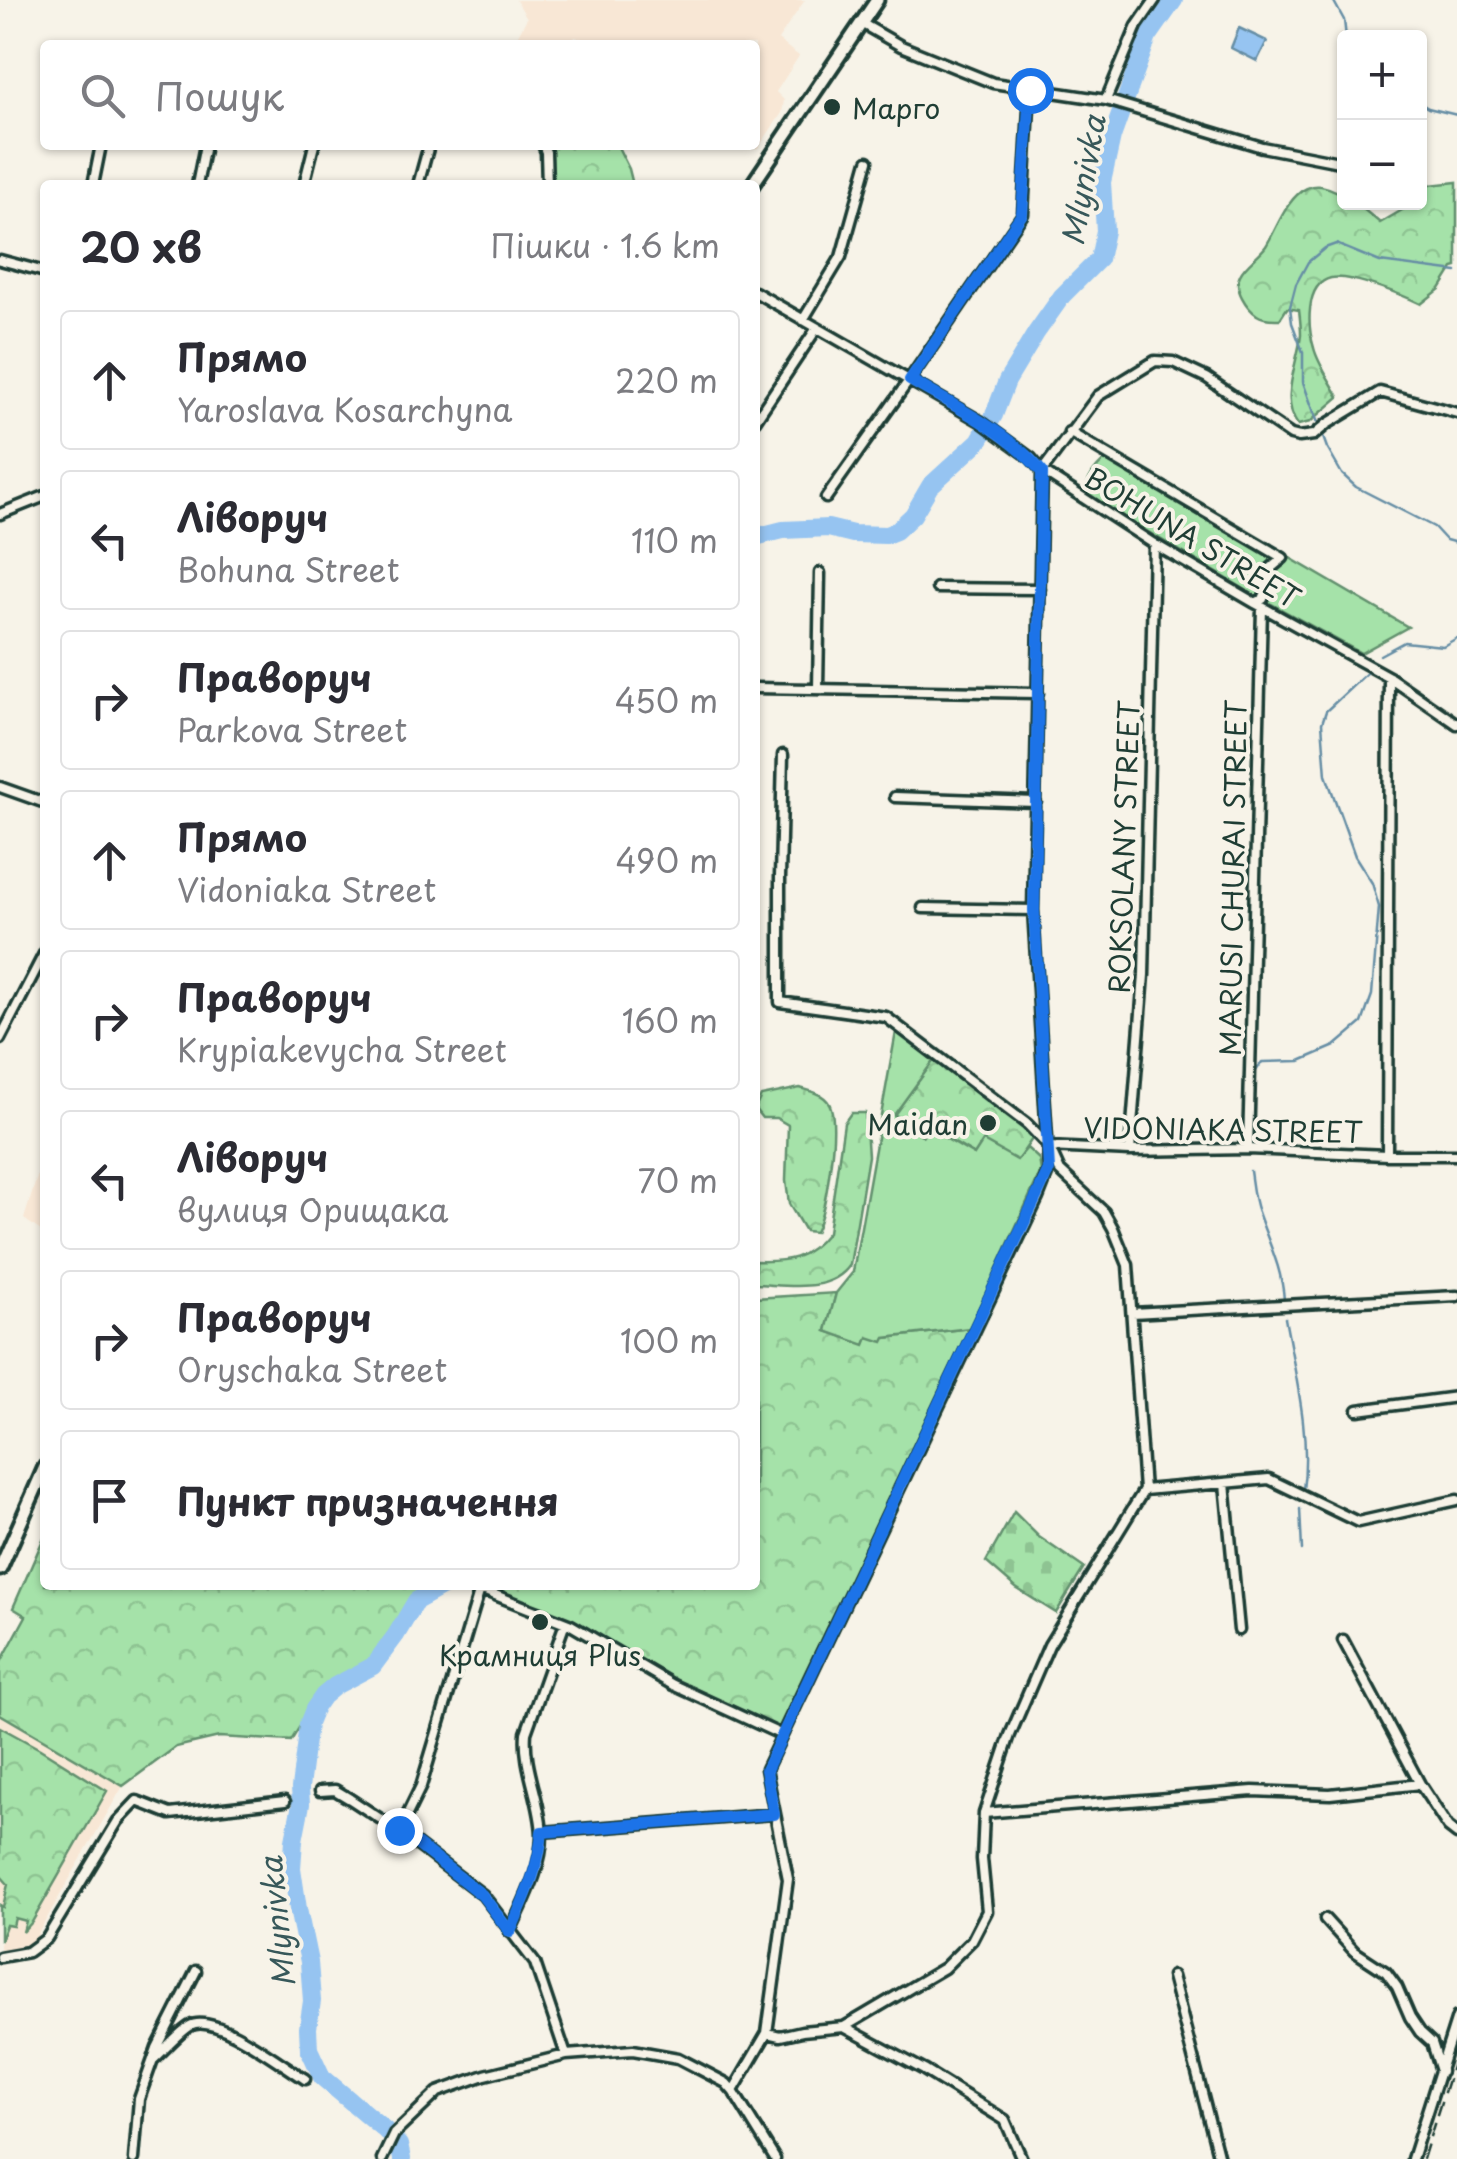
<!DOCTYPE html>
<html lang="uk">
<head>
<meta charset="utf-8">
<style>
  :root { --surface:#fff; --page:#f2f2f3; --text:#2b2b33; --muted:#7c7c81; --line:#e1e1e2 }
  body { margin:0; font-family:"Playpen Sans",sans-serif; background:var(--page); color:var(--text) }
  .controls { position:absolute; right:30px; top:30px; display:grid; overflow:hidden; border-radius:10px; box-shadow:0 2px 8px #0004 }
  .controls button { width:90px; height:90px; display:grid; place-items:center; padding:0; border:0; border-bottom:2px solid var(--line); background:var(--surface); color:var(--text); font:50px sans-serif }
  .stop { position:absolute; width:30px; height:30px; margin:-22px; border:8px solid #1a73e8; border-radius:50%; background:#fff }
  .stop.end { background:#1a73e8; border-color:#fff; box-shadow:0 2px 10px #0008 }
  .list { margin:0; padding:0; list-style:none }
  h2 { display:flex; justify-content:space-between; align-items:center; height:130px; margin:0; padding:0 40px; font-size:42px }
  h2 small { font-size:32px; font-weight:400; color:var(--muted) }
  .list li { display:grid; grid-template-columns:65px 1fr auto; gap:30px; align-items:center; box-sizing:border-box; height:140px; margin:0 20px 20px; padding:0 20px; border:2px solid var(--line); border-radius:10px }
  .list b { display:block; font-size:38px; white-space:nowrap }
  .list p { margin:0; font-size:32px; white-space:nowrap; color:var(--muted) }
  .list em { font-size:32px; font-style:normal; color:var(--muted) }
  .icon { flex:none; width:55px; height:55px; fill:none; stroke:currentColor; stroke-width:2; stroke-linecap:round; stroke-linejoin:round }
  .map { position:relative; flex:none; width:1457px; height:2159px; overflow:hidden }
  .search { position:absolute; background:var(--surface); box-shadow:0 2px 8px #0004; left:40px; top:40px; width:720px; height:110px; display:flex; align-items:center; gap:25px; box-sizing:border-box; padding:0 35px; border-radius:10px; color:var(--muted); font-size:38px }
  .panel { position:absolute; background:var(--surface); box-shadow:0 2px 8px #0004; left:40px; top:180px; width:720px; height:1410px; border-radius:10px }
  .map>svg:first-child { display:block }
  .built { fill:#f8e7d5 }
  .forest { fill:url(#forest-crowns); stroke:#62906e; stroke-width:2.5 }
  .cemetery { fill:url(#cemetery-stones); stroke:#62906e; stroke-width:2.5 }
  .garden { fill:#a5e2a9; stroke:#62906e; stroke-width:2.5 }
  .water { fill:#96c4f1; stroke:#668ea5; stroke-width:2.5 }
  .lines { fill:none; stroke-linecap:round; stroke-linejoin:round }
  .stream { stroke:#668ea5; stroke-width:2.5 }
  .river { stroke:#96c4f1; stroke-width:18 }
  .street-casing { stroke:#1f3d34; stroke-width:15 }
  .secondary-casing { stroke:#1f3d34; stroke-width:19 }
  .street { stroke:#f7f3e8; stroke-width:8 }
  .secondary { stroke:#f7f3e8; stroke-width:11 }
  .rail { stroke:#1f3d34; stroke-width:2.5; stroke-dasharray:15 8; stroke-linecap:butt }
  .route { stroke:#1a73e8; stroke-width:12 }
  .poi-dot { fill:#1f3d34; stroke:#f7f3e8; stroke-width:4 }
  .labels { text-anchor:middle; dominant-baseline:central; stroke-width:8; stroke-linejoin:round; paint-order:stroke }
  .poi-label { font-size:28px; fill:#1f3d34; stroke:#f7f3e8; text-anchor:start }
  .street-label { font-size:28px; fill:#1f3d34; stroke:#f7f3e8 }
  .water-label { font-size:30px; font-style:italic; fill:#37585a; stroke:#f7f3e8 }
</style>
</head>
<body>
<div class="map">
<svg width="1457" height="2159" viewBox="0 0 1457 2159">
  <defs>
    <pattern id="forest-crowns" width="20" height="18" patternUnits="userSpaceOnUse" patternTransform="scale(2.5)"><rect width="20" height="18" fill="#a5e2a9"/><path d="M2 6a3 3 0 1 1 6 0M12 15a3 3 0 1 1 6 0" fill="none" stroke="#8ec392"/></pattern>
    <pattern id="cemetery-stones" width="16" height="16" patternUnits="userSpaceOnUse" patternTransform="scale(2.5)"><rect width="16" height="16" fill="#a5e2a9"/><path d="M2 7V4a2 2 0 0 1 4 0v3zM10 15v-3a2 2 0 0 1 4 0v3z" fill="#8ec392"/></pattern>
  </defs>
  <rect width="100%" height="100%" fill="#f7f3e8"/>
  <filter id="ink" filterUnits="userSpaceOnUse"><feTurbulence type="fractalNoise" baseFrequency=".01" numOctaves="2"/><feDisplacementMap in="SourceGraphic" scale="20" xChannelSelector="R" yChannelSelector="G"/><feConvolveMatrix kernelMatrix="1 2 1 2 8 2 1 2 1" color-interpolation-filters="sRGB"/></filter>
  <g filter="url(#ink)">
    <path class="built" d="M516,0H805L778,40L799,56L776,92L784,100L782,113L758,148L733,145H755V45H605L575,37L569,45H552L517,37L527,18Z
      M45,1151V1234L24,1219Z
      M0,1714L123,1786L32,1944L0,1950Z"/>
    <path class="forest" d="M548,145H617L629,169L633,185H549Z
      M1457,182V267L1453,268L1440,289L1421,304C1403,295 1350,274 1331,278C1304,284 1308,329 1314,348C1318,364 1331,382 1339,397L1310,422L1298,425C1279,399 1298,364 1301,335C1301,327 1300,318 1299,310L1287,308L1280,319C1273,319 1264,320 1257,315C1247,308 1233,289 1240,275C1245,264 1259,256 1266,246C1277,228 1287,197 1307,188C1319,182 1334,190 1344,195V202L1356,203L1380,223L1409,206L1410,203L1420,202V186Z
      M934,1060L1024,1124L1034,1136L1017,1161L975,1155L929,1128L923,1136L894,1114Z
      M800,1088C812,1092 827,1094 831,1108C838,1131 826,1211 815,1232L805,1231L789,1204L786,1181L788,1125L776,1118H762L755,1109L761,1096Z
      M851,1113H865L868,1156L850,1265C830,1294 787,1285 755,1284V1261C788,1262 806,1260 828,1232L844,1123Z
      M836,1293L826,1331L865,1344L868,1337L885,1338L970,1328L780,1728L672,1680L564,1617L480,1585H755V1298Z
      M45,1535V1585H455L405,1608L370,1662L322,1690L291,1741L219,1737L176,1747L123,1786L0,1714V1664L26,1616L13,1608Z
      M0,1727L40,1749L107,1791L32,1922L23,1932L26,1921L15,1918L13,1926L6,1925L0,1941V1905L3,1907L8,1884L0,1875Z"/>
    <path class="cemetery" d="M1014,1512L1039,1537L1084,1568L1056,1613L1016,1588L986,1562Z"/>
    <path class="garden" d="M1106,459L1271,556L1290,558L1408,627L1361,653L1253,594L1084,494C1088,478 1094,469 1106,459Z
      M896,1032L934,1060L894,1115L923,1136L928,1128L974,1155L983,1141L1017,1160L1027,1148L1039,1159L1041,1171L970,1328L885,1338L883,1342L868,1337L865,1345L826,1331L836,1293L853,1272Z"/>
    <path class="water" d="M1239,28L1267,41L1257,61L1231,48Z"/>
    <g class="lines">
      <path class="stream" d="M1333,0L1344,20L1346,38
        M1420,103L1428,108L1457,115
        M1457,272L1380,262L1336,244L1325,248L1308,262L1296,284L1290,307L1292,323L1303,352V382L1327,448L1342,474L1356,487L1434,527L1446,540L1457,543
        M1380,655L1404,642L1443,646L1457,638
        M1253,1109L1254,1074L1262,1062L1300,1061L1335,1046L1362,1023L1372,995L1379,907L1372,883L1355,856L1326,775L1322,723L1326,711L1370,670
        M1250,1171C1252,1184 1253,1199 1258,1212C1268,1241 1282,1268 1284,1300
        M1285,1318C1295,1374 1311,1434 1303,1490
        M1300,1509L1302,1550
        M416,1601L418,1585"/>
      <path class="river" d="M755,537L783,530L828,528L853,534L886,535L896,531L913,515L930,486L979,441L994,415L1007,381L1036,333L1062,296L1099,259L1105,231L1102,182L1112,137L1148,37L1174,0
        M402,2159L399,2145L385,2130L322,2077L309,2049L308,2028L312,2001L309,1962L298,1909L292,1868L294,1840L301,1804L300,1788L308,1724L314,1709L323,1696L335,1686L373,1666L396,1635L416,1601L445,1585"/>
      <defs>
        <path id="street" d="M861,23L901,46L993,83L1106,100L1262,147L1344,163
          M1106,100L1137,26L1155,0
          M543,145L546,152L547,185
          M93,185L101,145
          M197,185L205,145
          M304,185L314,145
          M418,185L429,145
          M0,260L45,272
          M755,292L980,421L1031,458L1042,471L1154,544L1255,603L1389,677L1457,724
          M803,320L841,257L868,161
          M755,421L817,328
          M1069,432L1283,558L1270,569L1267,590L1263,599L1255,603
          M1042,471L1098,396L1155,361L1173,362L1207,378L1291,435L1299,437L1314,435L1327,424L1380,392L1457,413
          M826,498L910,379L1023,214L1030,90
          M0,514L45,496
          M937,588L1040,589
          M755,688L1038,693
          M818,688L820,573
          M0,787L45,803
          M895,797L1036,802
          M923,908L1033,910
          M0,1039L45,952
          M1049,1147L1130,1151L1248,1149L1387,1155H1457
          M1248,1149L1262,608
          M1130,1151L1144,975L1154,544
          M1387,1155L1389,677
          M1132,1313L1457,1296
          M1358,1410L1457,1397
          M1225,1483L1239,1630
          M1144,1490L1269,1479L1358,1522L1457,1500
          M1343,1640L1420,1784L1448,1827L1457,1834
          M320,1791L335,1790L350,1799L399,1831L483,1895L535,1963L566,2055
          M984,1813L1253,1791L1330,1794L1420,1784
          M399,1831L421,1786L480,1589L571,1625L673,1685L782,1735
          M542,1832L774,1814
          M1325,1919L1354,1951L1386,1972L1397,1987L1410,2017L1420,2032L1432,2043L1441,2071
          M510,1932C523,1902 542,1869 542,1835C541,1800 523,1768 526,1733L565,1623
          M0,1957L28,1952L47,1938L118,1821L137,1801L170,1814L285,1801
          M1172,1976L1219,2159
          M844,2027L924,2070L1005,2120L1022,2159
          M767,2033L780,2036L802,2031L844,2027L944,1968L972,1940L987,1911L982,1859L984,1813L1010,1735L1049,1645L1144,1490L1128,1265L1113,1228L1104,1212L1060,1171L1049,1147L1027,1124L886,1017L780,1002V877L783,755
          M154,2059C163,2051 181,2031 190,2026C215,2012 282,2065 305,2079
          M733,2091L767,2033L788,1879L766,1769L1038,1198L1049,1170L1033,910L1042,471
          M134,2159L139,2099L157,2048L196,1971
          M382,2159L394,2134L438,2092L485,2075L566,2055L633,2050L678,2058L726,2083L733,2091L775,2159
          M1412,2159L1457,2017"/>
        <path id="secondary" d="M752,185L877,0
          M0,1569L45,1467"/>
      </defs>
      <use href="#street" class="street-casing"/>
      <use href="#secondary" class="secondary-casing"/>
      <use href="#street" class="street"/>
      <use href="#secondary" class="secondary"/>
      <path class="rail" d="M1423,2159L1457,2051"/>
    </g>
  </g>
  <g class="lines" filter="url(#ink)">
    <path class="route" d="M399,1830L482,1895L510,1932C524,1899 539,1868 542,1832L774,1814L766,1770L1049,1170L1034,910L1042,472C1007,431 956,407 910,380L1022,214L1030,90"/>
  </g>
  <g class="poi-dot">
    <circle cx="832" cy="107" r="10"/>
    <circle cx="988" cy="1123" r="10"/>
    <circle cx="540" cy="1622" r="10"/>
  </g>
  <g class="labels">
    <g class="poi-label">
      <text x="852" y="107">Марго</text>
      <text x="968" y="1123" text-anchor="end">Maidan</text>
      <text x="540" y="1654" text-anchor="middle">Крамниця Plus</text>
    </g>
    <g class="street-label">
      <text transform="translate(1193 537) rotate(31)">BOHUNA STREET</text>
      <text transform="translate(1123 847) rotate(-88)">ROKSOLANY STREET</text>
      <text transform="translate(1232 878) rotate(-89)">MARUSI CHURAI STREET</text>
      <text transform="translate(1223 1129) rotate(1)">VIDONIAKA STREET</text>
    </g>
    <g class="water-label">
      <text transform="translate(1082 180) rotate(-80)">Mlynivka</text>
      <text transform="translate(276 1922) rotate(-96)">Mlynivka</text>
    </g>
  </g>
</svg>
<div class="controls">
<button>+</button>
<button>−</button>
</div>
<div class="stop" style="left:1030px;top:90px"></div>
<div class="stop end" style="left:399px;top:1830px"></div>
<div class="search"><svg class="icon" aria-label="search" viewBox="0 0 24 24"><circle cx="10" cy="10" r="6"/><path d="M15 15l6 6"/></svg>Пошук</div>
<section class="panel">
<h2>20 хв<small>Пішки · 1.6 km</small></h2>
<ul class="list">
<li><svg class="icon" aria-label="ahead" viewBox="0 0 24 24"><path d="M12 20V5M6 11l6-6 6 6"/></svg><div><b>Прямо</b><p>Yaroslava Kosarchyna</p></div><em>220 m</em></li>
<li><svg class="icon" aria-label="left" viewBox="0 0 24 24"><path d="M17 20v-9H6M10 6l-5 5 5 5"/></svg><div><b>Ліворуч</b><p>Bohuna Street</p></div><em>110 m</em></li>
<li><svg class="icon" aria-label="right" viewBox="0 0 24 24"><path d="M7 20v-9h11M14 6l5 5-5 5"/></svg><div><b>Праворуч</b><p>Parkova Street</p></div><em>450 m</em></li>
<li><svg class="icon" aria-label="ahead" viewBox="0 0 24 24"><path d="M12 20V5M6 11l6-6 6 6"/></svg><div><b>Прямо</b><p>Vidoniaka Street</p></div><em>490 m</em></li>
<li><svg class="icon" aria-label="right" viewBox="0 0 24 24"><path d="M7 20v-9h11M14 6l5 5-5 5"/></svg><div><b>Праворуч</b><p>Krypiakevycha Street</p></div><em>160 m</em></li>
<li><svg class="icon" aria-label="left" viewBox="0 0 24 24"><path d="M17 20v-9H6M10 6l-5 5 5 5"/></svg><div><b>Ліворуч</b><p>вулиця Орищака</p></div><em>70 m</em></li>
<li><svg class="icon" aria-label="right" viewBox="0 0 24 24"><path d="M7 20v-9h11M14 6l5 5-5 5"/></svg><div><b>Праворуч</b><p>Oryschaka Street</p></div><em>100 m</em></li>
<li><svg class="icon" aria-label="arrive" viewBox="0 0 24 24"><path d="M6 21V4h12l-3 4 3 4H6"/></svg><div><b>Пункт призначення</b></div></li>
</ul>
</section>
</div>
</body>
</html>
